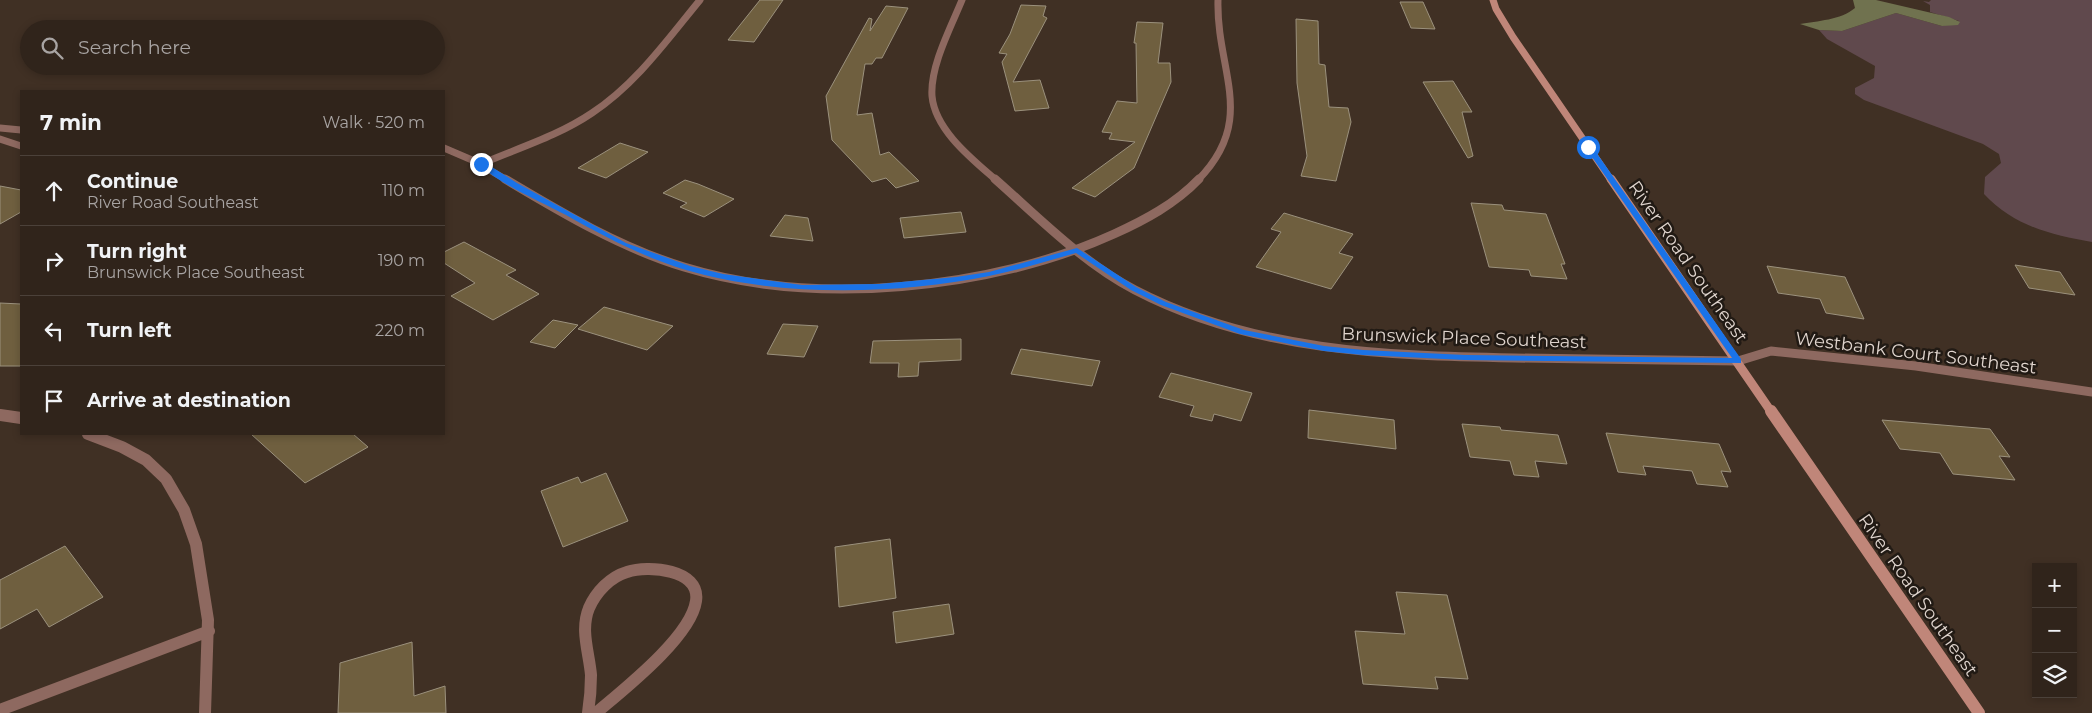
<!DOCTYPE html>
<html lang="en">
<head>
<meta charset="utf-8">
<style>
  :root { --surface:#30241b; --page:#3c3028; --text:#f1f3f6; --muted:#a8a4a3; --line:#4b413a }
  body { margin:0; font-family:Montserrat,sans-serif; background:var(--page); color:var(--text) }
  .controls { position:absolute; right:15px; bottom:15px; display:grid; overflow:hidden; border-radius:0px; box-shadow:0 2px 8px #0003 }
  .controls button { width:45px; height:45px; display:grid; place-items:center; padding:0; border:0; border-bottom:1px solid var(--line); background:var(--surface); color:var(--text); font:25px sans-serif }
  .stop { position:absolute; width:15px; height:15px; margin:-11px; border:4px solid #1a73e8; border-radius:50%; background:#fff }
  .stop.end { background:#1a73e8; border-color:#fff; box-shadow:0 1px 5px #0008 }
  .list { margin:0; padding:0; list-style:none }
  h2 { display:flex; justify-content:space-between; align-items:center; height:65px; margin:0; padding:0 20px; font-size:21px }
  h2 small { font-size:16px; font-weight:400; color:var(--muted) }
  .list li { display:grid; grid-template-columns:32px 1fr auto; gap:15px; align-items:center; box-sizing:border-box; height:70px; padding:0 20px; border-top:1px solid var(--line) }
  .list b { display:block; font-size:19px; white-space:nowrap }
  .list p { margin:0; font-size:16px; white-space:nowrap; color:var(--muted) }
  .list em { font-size:16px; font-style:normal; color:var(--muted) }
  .icon { flex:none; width:28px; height:28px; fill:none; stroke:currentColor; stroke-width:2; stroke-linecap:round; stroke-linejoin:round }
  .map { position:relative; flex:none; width:2092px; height:713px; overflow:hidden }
  .search { position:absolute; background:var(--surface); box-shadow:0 2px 8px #0003; left:20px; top:20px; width:425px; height:55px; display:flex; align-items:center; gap:12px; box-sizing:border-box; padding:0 18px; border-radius:28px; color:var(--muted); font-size:19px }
  .panel { position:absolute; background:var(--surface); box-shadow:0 2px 8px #0003; left:20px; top:90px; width:425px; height:345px; border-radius:0px }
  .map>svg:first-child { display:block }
  .green { fill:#60494d }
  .water { fill:#70724f }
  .building { fill:#6f5f3f; stroke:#9b917d }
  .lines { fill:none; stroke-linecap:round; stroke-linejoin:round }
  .street-far2 { stroke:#8e6960; stroke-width:7 }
  .street-far1 { stroke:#8e6960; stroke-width:9 }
  .street { stroke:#8e6960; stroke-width:12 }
  .secondary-far2 { stroke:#c08679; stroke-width:7 }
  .secondary-far1 { stroke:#c08679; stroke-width:9 }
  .secondary { stroke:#c08679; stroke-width:12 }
  .route { fill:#1a73e8 }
  .labels { text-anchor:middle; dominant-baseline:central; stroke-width:5; stroke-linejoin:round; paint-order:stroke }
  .street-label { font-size:18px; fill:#dfd4cd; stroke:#211a14 }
</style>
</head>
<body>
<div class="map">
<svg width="2092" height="713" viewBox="0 0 2092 713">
  <rect width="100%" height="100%" fill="#403024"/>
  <path class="green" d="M1931,0H2092V242C2051,235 2014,226 1984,194L1985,177L2001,163L1999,154L1983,144L1864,100L1855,94V88L1874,78L1875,66L1827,39L1819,30L1842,31L1896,13L1942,26L1959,21L1930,12V5L1923,1L1929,2Z"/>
  <path class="water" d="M1853,0H1876L1949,17L1960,22L1958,25L1942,26L1896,13L1842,31L1819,30L1800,24C1817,21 1841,20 1855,8Z"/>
  <path class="building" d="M760,0H783L754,42L728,40Z
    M1400,2H1423L1435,29L1411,28Z
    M1021,5L1046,6L1043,16L1047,18L1013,82L1040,80L1049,108L1015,111L1002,62L1007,54L999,53L1010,34Z
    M886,6L908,8L882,58H876L872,64H865L857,115L872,113L880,155L889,152L919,181L896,188L886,178L872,182L832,140L826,96L869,18L872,19L870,31Z
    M1296,19L1318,21L1319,64L1325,65L1329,107L1348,108L1351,122L1336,181L1301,176L1307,156L1297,83Z
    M1137,22L1163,23L1158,63H1170L1171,82L1134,168L1095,197L1072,188L1135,142L1109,139L1112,133L1102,132L1117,101L1137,103L1136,43H1134Z
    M1453,81L1472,112H1462L1473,156L1468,158L1423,82Z
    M620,143L648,152L606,178L578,168Z
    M685,180L698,184L734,199L704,217L680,207L687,203L663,193Z
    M0,186L21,190V212L0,224Z
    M1471,203L1502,205L1504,210L1546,214L1565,264H1561L1567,279L1531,276L1529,270L1489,267Z
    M961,212L966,232L904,238L900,218Z
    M1284,213L1353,234L1339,253L1353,257L1331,289L1256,267L1281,232L1271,229Z
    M785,215L808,218L813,241L770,236Z
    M464,242L516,270L506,275L539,294L493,320L451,296L475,283L444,263V252Z
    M2015,265L2060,272L2075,295L2029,288Z
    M1767,266L1845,277L1864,319L1826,313L1820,299L1778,293Z
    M0,303L21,304V366H0Z
    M604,307L673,326L647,350L578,329Z
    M553,320L578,325L555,348L530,342Z
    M783,324L818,326L804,357L767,354Z
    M961,339V360L919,362L918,376L898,377L899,363H870L873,341Z
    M1021,349L1100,361L1092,386L1011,374Z
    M1171,373L1252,393L1241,421L1214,414L1212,421L1190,416L1194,406L1159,397Z
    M1309,410L1394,420L1396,449L1308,438Z
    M1882,420L1990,429L2010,457L1999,456L2015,480L1953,474L1940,453L1900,449Z
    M1462,424L1500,427L1501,430L1558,435L1567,464L1535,461L1539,477L1514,475L1510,461L1470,457Z
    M1606,433L1719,444L1731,472L1721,471L1728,487L1697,484L1692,471L1643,466L1646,475L1618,472Z
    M251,434H353L368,447L305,483Z
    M606,473L628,521L563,547L541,491L578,477L581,483Z
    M890,539L896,598L839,607L835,547Z
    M65,546L103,597L49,627L37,609L0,629V580Z
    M1396,592L1447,595L1468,679L1435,677L1438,689L1363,684L1355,631L1405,634Z
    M949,604L954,634L896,643L893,612Z
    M412,642L414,696L445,686L446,713H338L340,663Z"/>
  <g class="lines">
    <path class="street-far2" d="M962,0C951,27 930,66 932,96C935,130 972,159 996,180
      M0,128L21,130
      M0,139L21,146
      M444,148L472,160L507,180
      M481,164C518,148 558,136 592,113C636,84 667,40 700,0
      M1198,180C1258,119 1216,71 1218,0"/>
    <path class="street-far1" d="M505,179C562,213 621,248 684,267C815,307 991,290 1114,234C1145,220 1175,204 1199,179
      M995,179C1038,217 1083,263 1135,290C1252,351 1386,356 1515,358C1589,359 1664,360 1738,361L1771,351L1916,366L2092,392"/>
    <path class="street" d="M0,415L21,418
      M88,434L122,447L146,460L166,479L184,510L196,544L208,620L205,713
      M0,710L209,631
      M588,713C590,700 591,688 591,675C589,652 580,630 589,608C596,592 610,577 627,572C648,565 701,569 696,601C691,637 623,690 596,713"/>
    <path class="secondary-far2" d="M1493,0L1496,9L1513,37L1611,180"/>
    <path class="secondary-far1" d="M1611,179L1772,413"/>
    <path class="secondary" d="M1771,411L1979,713"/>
  </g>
  <path class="route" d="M1588,145H1591L1741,359V363L1465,360L1363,355L1324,351L1240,334L1161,305L1131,290L1076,253C1047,261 1018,270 989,276C895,295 778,297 686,270C643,257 605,237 566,215C539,201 500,184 478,164L484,162L517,183L626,243L690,266L723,274L802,285L879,284L956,277L989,272L1077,248L1136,287L1166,302L1244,330L1324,346L1363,350L1465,355L1732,358L1585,147Z"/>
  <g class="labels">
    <g class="street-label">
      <text transform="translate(1688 262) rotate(55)">River Road Southeast</text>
      <text transform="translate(1464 338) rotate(2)">Brunswick Place Southeast</text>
      <text transform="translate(1916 353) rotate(7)">Westbank Court Southeast</text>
      <text transform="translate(1918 595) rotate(55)">River Road Southeast</text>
    </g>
  </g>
</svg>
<div class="controls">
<button>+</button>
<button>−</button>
<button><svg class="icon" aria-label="layers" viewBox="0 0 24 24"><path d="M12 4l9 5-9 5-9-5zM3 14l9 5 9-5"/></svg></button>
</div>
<div class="stop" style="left:1588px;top:147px"></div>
<div class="stop end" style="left:481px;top:164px"></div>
<div class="search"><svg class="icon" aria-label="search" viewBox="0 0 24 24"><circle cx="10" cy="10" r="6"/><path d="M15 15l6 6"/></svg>Search here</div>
<section class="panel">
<h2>7 min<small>Walk · 520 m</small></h2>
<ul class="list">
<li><svg class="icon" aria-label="ahead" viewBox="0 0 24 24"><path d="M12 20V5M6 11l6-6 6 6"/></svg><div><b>Continue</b><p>River Road Southeast</p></div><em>110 m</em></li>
<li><svg class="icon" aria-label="right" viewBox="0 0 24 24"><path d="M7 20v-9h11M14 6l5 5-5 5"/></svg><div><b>Turn right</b><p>Brunswick Place Southeast</p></div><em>190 m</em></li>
<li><svg class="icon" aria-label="left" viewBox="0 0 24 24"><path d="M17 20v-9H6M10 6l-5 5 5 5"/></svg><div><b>Turn left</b></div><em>220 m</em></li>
<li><svg class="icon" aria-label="arrive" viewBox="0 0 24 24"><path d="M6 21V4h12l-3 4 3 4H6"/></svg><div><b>Arrive at destination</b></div></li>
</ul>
</section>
</div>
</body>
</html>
